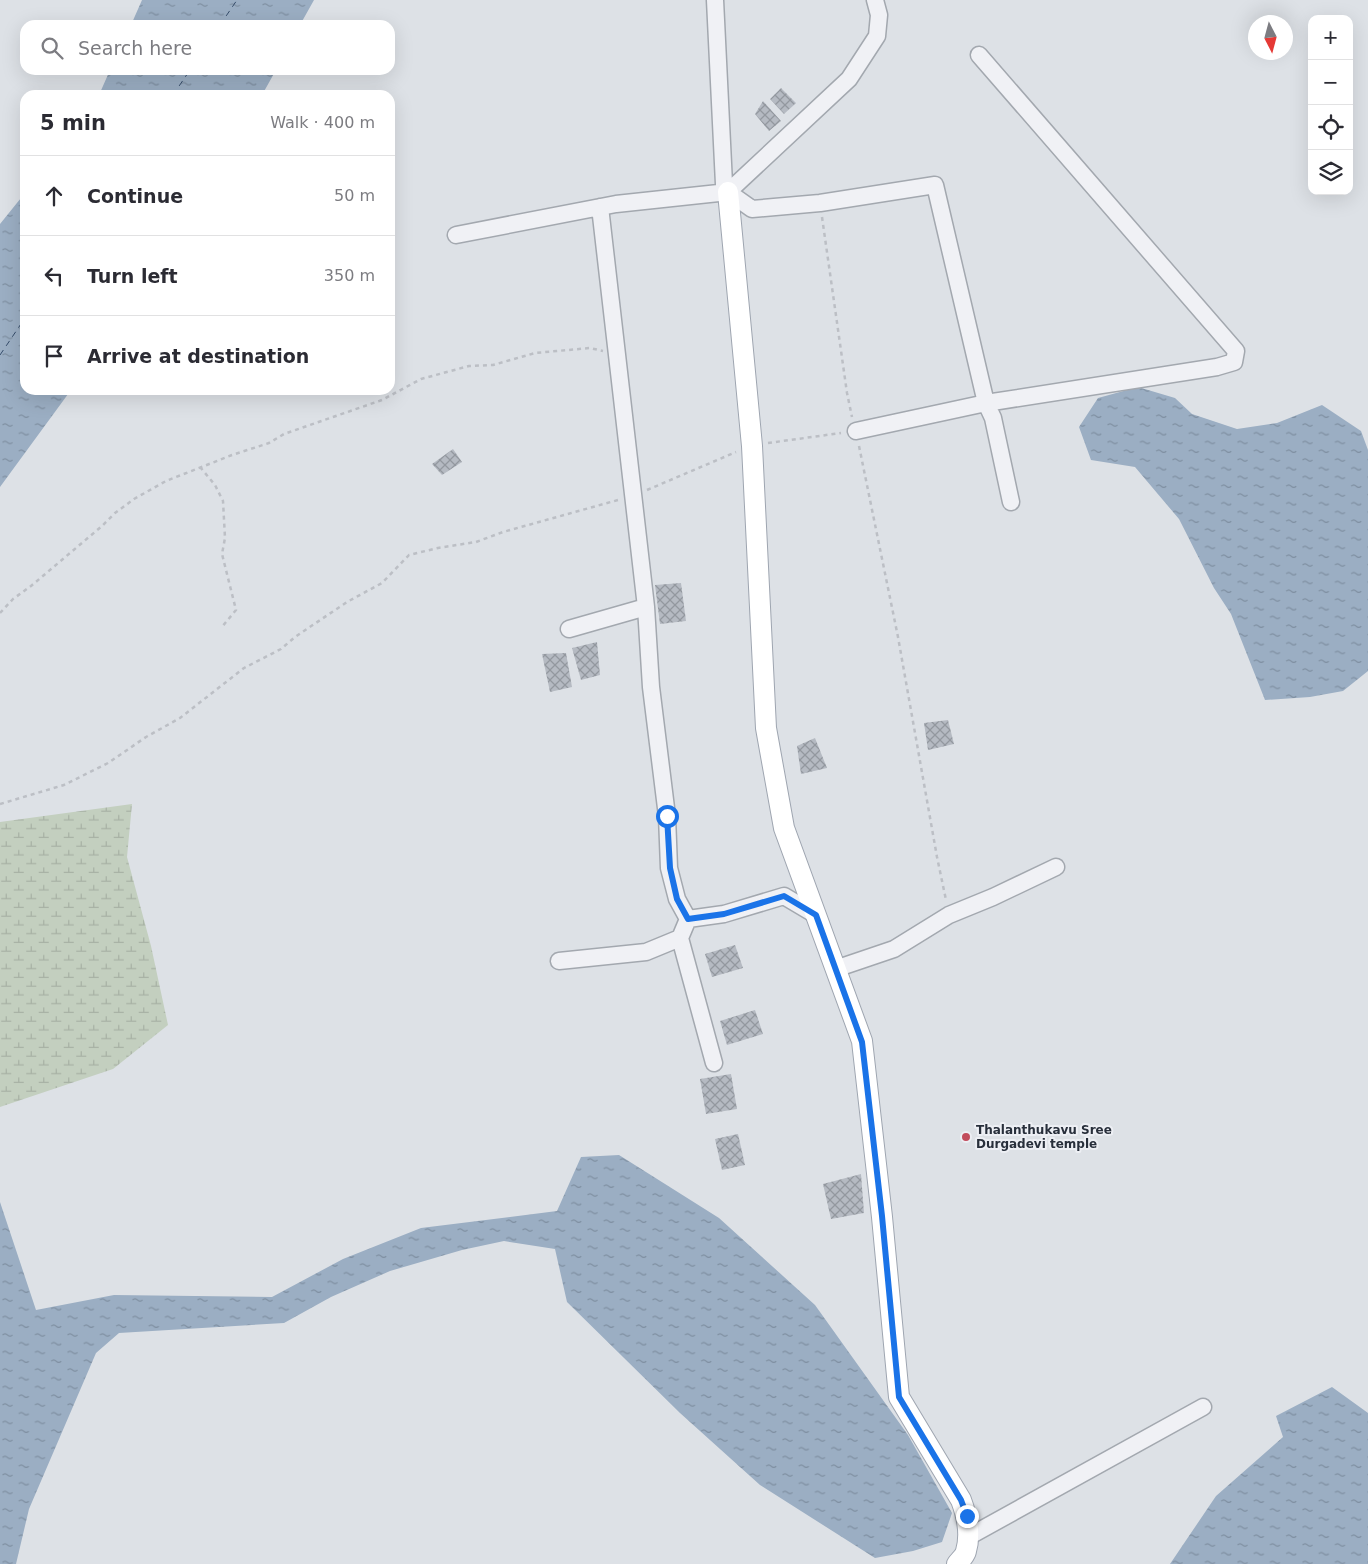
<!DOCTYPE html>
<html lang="en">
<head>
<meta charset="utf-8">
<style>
  :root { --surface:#fff; --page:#f7f7f7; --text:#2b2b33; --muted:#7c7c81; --line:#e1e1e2 }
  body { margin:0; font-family:"DejaVu Sans",sans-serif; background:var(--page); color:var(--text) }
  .controls { position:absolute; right:15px; top:15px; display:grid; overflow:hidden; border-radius:10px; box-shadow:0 5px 20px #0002 }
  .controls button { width:45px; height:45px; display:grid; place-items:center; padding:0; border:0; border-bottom:1px solid var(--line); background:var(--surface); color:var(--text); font:25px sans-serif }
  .compass { position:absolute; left:1248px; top:15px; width:45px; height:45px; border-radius:50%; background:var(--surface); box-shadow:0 5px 20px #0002; rotate:174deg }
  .stop { position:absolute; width:15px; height:15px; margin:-11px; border:4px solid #1a73e8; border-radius:50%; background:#fff }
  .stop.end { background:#1a73e8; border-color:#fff; box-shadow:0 1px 5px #0008 }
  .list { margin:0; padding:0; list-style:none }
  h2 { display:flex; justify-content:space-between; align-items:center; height:65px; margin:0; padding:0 20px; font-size:21px }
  h2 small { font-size:16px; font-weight:400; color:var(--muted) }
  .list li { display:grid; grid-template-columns:32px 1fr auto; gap:15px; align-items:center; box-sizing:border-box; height:80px; padding:0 20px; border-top:1px solid var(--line) }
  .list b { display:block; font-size:19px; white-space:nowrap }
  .list em { font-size:16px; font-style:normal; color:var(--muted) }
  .icon { flex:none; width:28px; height:28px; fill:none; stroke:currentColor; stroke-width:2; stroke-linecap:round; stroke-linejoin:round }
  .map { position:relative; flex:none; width:1368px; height:1564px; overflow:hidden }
  .search { position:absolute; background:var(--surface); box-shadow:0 5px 20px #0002; left:20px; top:20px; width:375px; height:55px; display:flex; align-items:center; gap:12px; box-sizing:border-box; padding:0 18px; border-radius:15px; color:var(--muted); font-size:19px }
  .panel { position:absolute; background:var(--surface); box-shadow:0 5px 20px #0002; left:20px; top:90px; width:375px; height:305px; border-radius:15px }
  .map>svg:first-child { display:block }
  .wetland { fill:url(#wetland-marsh) }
  .water { fill:url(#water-ripples) }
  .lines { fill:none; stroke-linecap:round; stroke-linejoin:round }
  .ferry { stroke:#364d6b; stroke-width:1; stroke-dasharray:6 5; stroke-linecap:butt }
  .building { fill:url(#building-cross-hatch) }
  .minor-casing { stroke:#a3a8af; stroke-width:19 }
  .major-casing { stroke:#9ea5b0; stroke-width:22 }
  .path { stroke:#bcbfc5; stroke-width:2.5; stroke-dasharray:4 4; stroke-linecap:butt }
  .minor { stroke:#f0f1f5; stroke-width:16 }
  .major { stroke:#fff; stroke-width:20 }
  .route { stroke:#1a73e8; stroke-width:6 }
  .poi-dot { fill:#c24c5c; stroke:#edeff4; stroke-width:2 }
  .labels { text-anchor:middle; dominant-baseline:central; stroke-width:4; stroke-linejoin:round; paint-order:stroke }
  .poi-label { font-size:12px; font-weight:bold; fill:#282f3b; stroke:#edeff4; text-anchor:start }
</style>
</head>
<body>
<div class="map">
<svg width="1368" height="1564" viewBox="0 0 1368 1564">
  <defs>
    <pattern id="wetland-marsh" width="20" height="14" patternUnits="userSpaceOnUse" patternTransform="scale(1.25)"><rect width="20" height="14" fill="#c3cfbf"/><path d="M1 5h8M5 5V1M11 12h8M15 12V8" fill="none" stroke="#a8b2a5"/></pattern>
    <pattern id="water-ripples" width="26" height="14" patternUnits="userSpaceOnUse" patternTransform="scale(1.25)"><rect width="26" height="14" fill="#9baec3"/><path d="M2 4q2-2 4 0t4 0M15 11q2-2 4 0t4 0" fill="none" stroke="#7e8ea0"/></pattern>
    <pattern id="building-cross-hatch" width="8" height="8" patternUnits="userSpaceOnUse" patternTransform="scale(1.25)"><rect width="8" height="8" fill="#b5bac2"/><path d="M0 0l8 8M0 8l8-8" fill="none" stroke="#93989f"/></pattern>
  </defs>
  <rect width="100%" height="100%" fill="#dde1e6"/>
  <path class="wetland" d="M132,804L127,857L151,946L168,1025L113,1069L0,1107V822Z"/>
  <path class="water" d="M142,0H314L300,25H131Z
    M110,70H276L262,95H99Z
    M25,193V390H71L0,487V224Z
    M1138,387L1175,398L1192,414L1237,429L1277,423L1322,405L1361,431L1368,450V671L1343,691L1310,697L1265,700L1231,614L1214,588L1179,519L1135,467L1091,460L1079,427L1098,398Z
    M619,1155L719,1218L815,1305L908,1435L952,1513L942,1542L913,1551L875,1558L760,1485L680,1413L567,1302L555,1249L504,1241L462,1250L390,1271L331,1297L284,1323L119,1333L96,1353L29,1509L16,1564H0V1202L36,1310L114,1295L272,1297L343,1259L421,1228L557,1211L581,1157Z
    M1332,1387L1368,1413V1564H1170L1216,1496L1283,1437L1276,1416Z"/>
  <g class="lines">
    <path class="ferry" d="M220,25L237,0
      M173,95L190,70
      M0,355L25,318"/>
  </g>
  <path class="building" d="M781,88L796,103L784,114L770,99Z
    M763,101L781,121L769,131L755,114Z
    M453,449L462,462L442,475L432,464Z
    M681,583L686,621L660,624L655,585Z
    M597,642L600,675L581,680L572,648Z
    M566,653L572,687L550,692L542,654Z
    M948,720L954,744L928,750L924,723Z
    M815,738L827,768L801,774L797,746Z
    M735,945L743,968L712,977L705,954Z
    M755,1010L763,1034L727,1045L720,1021Z
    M731,1074L737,1109L706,1114L700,1079Z
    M738,1134L745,1165L722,1170L715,1139Z
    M861,1174L864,1213L831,1219L823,1184Z"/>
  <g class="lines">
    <defs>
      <path id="minor" d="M715,0L724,184L728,192L752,209L820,203L935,185L986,403L993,418L1011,502
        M600,207L646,607L651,687L667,816L669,868L677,899L688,919L724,914L784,896L816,915
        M456,235L616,204L728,192L849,79L877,36L879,15L875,0
        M856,431L986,403L1217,367L1234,362L1236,351L979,55
        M569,629L646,607
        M688,919L680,938L714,1063
        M559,961L646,952L680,938
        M835,969L894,949L949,915L993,897L1056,867
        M968,1537L1203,1407"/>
      <path id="major" d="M728,192L752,446L766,728L784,828L862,1041L882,1217L899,1397L961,1500C967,1516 971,1534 966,1551C965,1556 960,1560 957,1564"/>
    </defs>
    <use href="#minor" class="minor-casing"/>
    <use href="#major" class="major-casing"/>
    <path class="path" d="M822,217L847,393L852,417
      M768,443L841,433
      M859,446L898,637L937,857L946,900
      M200,467L215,485L223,501L225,538L222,554L236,610L221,628
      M647,490L736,452
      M0,613L13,599L31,586L102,526L115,513L134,499L166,481L232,455L269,443L284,434L382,400L421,379L469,366L493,365L535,353L590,348L603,351
      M0,804L64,785L108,763L146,737L180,718L244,668L281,649L295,637L347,602L382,583L409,555L438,548L476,542L503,532L618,500"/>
    <use href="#minor" class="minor"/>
    <use href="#major" class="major"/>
  </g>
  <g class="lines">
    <path class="route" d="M667,816L670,868L677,899L688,919L724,914L784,896L816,915L862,1042L882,1216L899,1397L961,1500L967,1516"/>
  </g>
  <circle class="poi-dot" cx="966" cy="1137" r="5"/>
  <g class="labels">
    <g class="poi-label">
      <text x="976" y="1130">Thalanthukavu Sree<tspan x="976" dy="14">Durgadevi temple</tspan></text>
    </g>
  </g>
</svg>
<div class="controls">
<button>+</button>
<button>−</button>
<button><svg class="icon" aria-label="locate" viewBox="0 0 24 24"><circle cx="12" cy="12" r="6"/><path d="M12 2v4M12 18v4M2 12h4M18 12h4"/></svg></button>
<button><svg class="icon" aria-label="layers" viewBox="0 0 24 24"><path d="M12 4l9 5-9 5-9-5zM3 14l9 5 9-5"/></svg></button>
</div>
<svg class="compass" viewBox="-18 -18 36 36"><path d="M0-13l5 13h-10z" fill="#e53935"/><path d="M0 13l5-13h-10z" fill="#7c7c81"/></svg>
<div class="stop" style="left:667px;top:816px"></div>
<div class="stop end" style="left:967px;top:1516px"></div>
<div class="search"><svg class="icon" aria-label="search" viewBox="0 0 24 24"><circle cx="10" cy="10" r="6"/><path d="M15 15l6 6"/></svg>Search here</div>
<section class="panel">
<h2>5 min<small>Walk · 400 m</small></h2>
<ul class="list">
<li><svg class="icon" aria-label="ahead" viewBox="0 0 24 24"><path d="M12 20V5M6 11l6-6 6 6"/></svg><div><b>Continue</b></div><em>50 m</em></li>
<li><svg class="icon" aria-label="left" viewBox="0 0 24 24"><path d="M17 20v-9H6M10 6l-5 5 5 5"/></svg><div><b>Turn left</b></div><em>350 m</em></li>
<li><svg class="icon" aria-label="arrive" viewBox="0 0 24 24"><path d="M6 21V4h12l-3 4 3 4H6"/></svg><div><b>Arrive at destination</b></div></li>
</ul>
</section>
</div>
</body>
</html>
